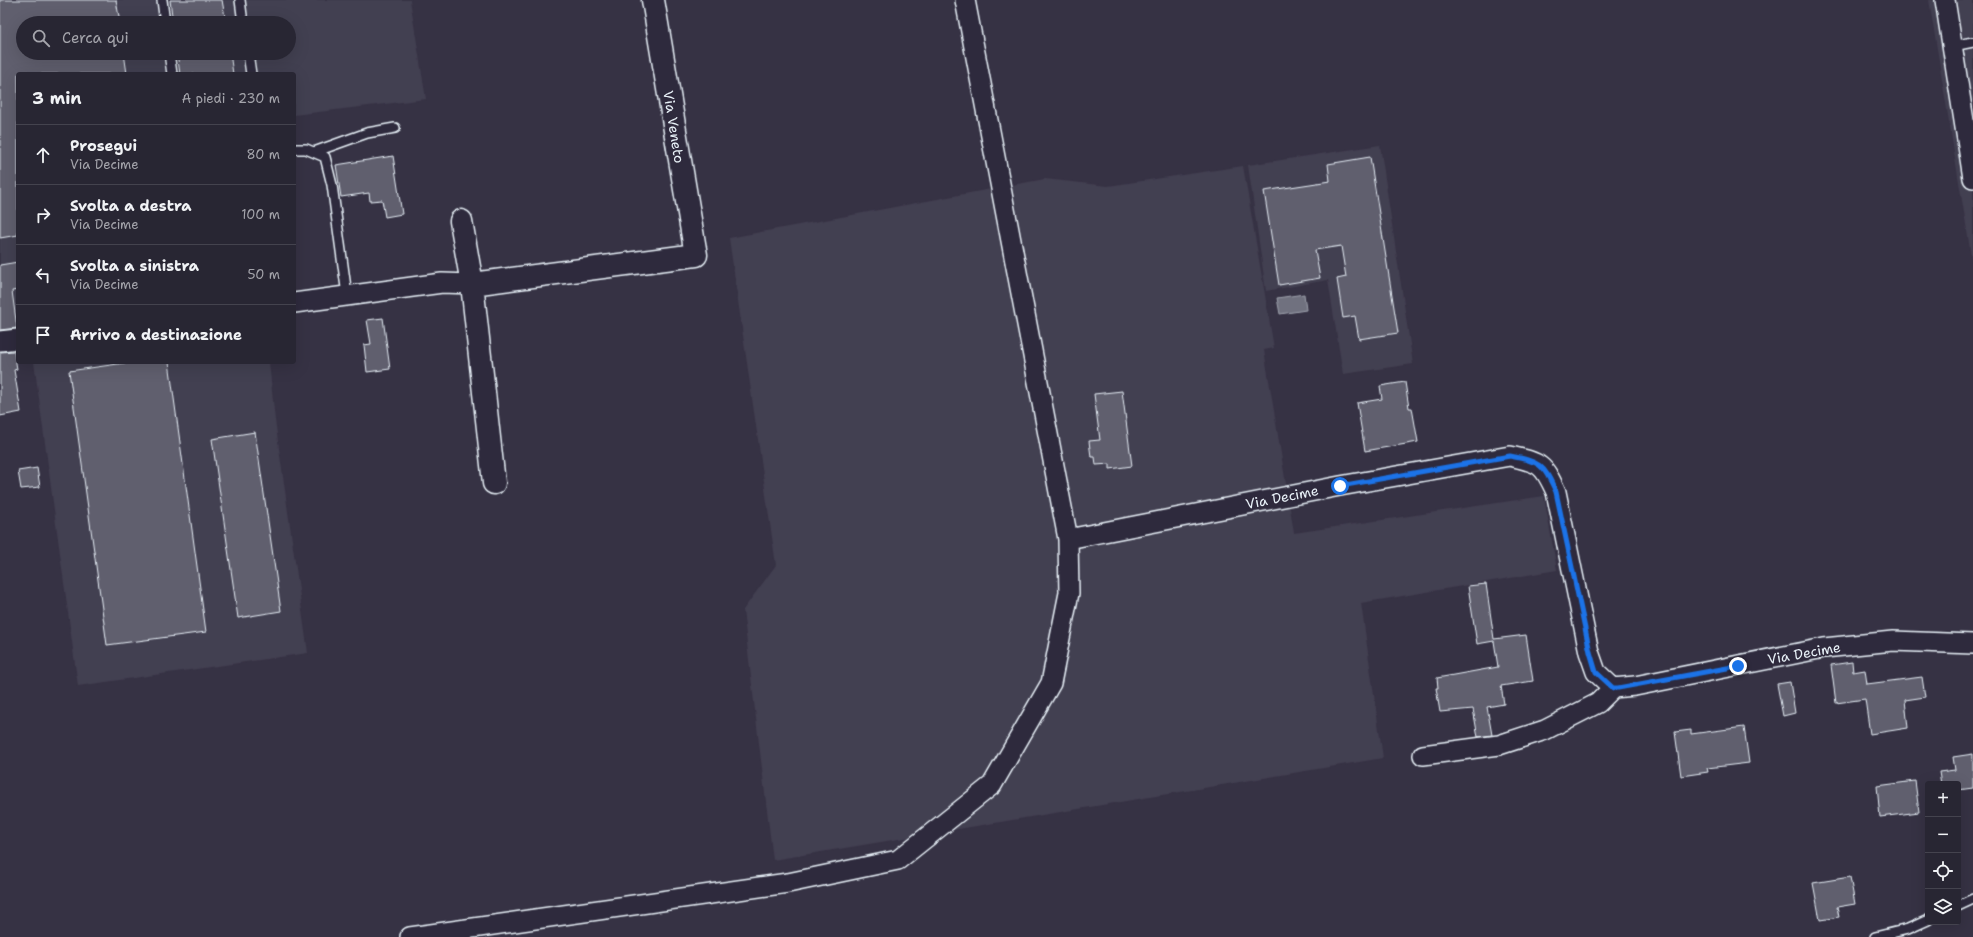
<!DOCTYPE html>
<html lang="it">
<head>
<meta charset="utf-8">
<style>
  :root { --surface:#282633; --page:#302e3b; --text:#f1f3f6; --muted:#a5a5ac; --line:#44434e }
  body { margin:0; font-family:"Shantell Sans",sans-serif; background:var(--page); color:var(--text) }
  .controls { position:absolute; right:12px; bottom:12px; display:grid; overflow:hidden; border-radius:4px; box-shadow:0 4px 16px #0002 }
  .controls button { width:36px; height:36px; display:grid; place-items:center; padding:0; border:0; border-bottom:1px solid var(--line); background:var(--surface); color:var(--text); font:20px sans-serif }
  .stop { position:absolute; width:12px; height:12px; margin:-9px; border:3px solid #1a73e8; border-radius:50%; background:#fff }
  .stop.end { background:#1a73e8; border-color:#fff; box-shadow:0 1px 4px #0008 }
  .list { margin:0; padding:0; list-style:none }
  h2 { display:flex; justify-content:space-between; align-items:center; height:52px; margin:0; padding:0 16px; font-size:17px }
  h2 small { font-size:13px; font-weight:400; color:var(--muted) }
  .list li { display:grid; grid-template-columns:26px 1fr auto; gap:12px; align-items:center; box-sizing:border-box; height:60px; padding:0 16px; border-top:1px solid var(--line) }
  .list b { display:block; font-size:15px; white-space:nowrap }
  .list p { margin:0; font-size:13px; white-space:nowrap; color:var(--muted) }
  .list em { font-size:13px; font-style:normal; color:var(--muted) }
  .icon { flex:none; width:22px; height:22px; fill:none; stroke:currentColor; stroke-width:2; stroke-linecap:round; stroke-linejoin:round }
  .map { position:relative; flex:none; width:1973px; height:937px; overflow:hidden }
  .search { position:absolute; background:var(--surface); box-shadow:0 4px 16px #0002; left:16px; top:16px; width:280px; height:44px; display:flex; align-items:center; gap:10px; box-sizing:border-box; padding:0 14px; border-radius:22px; color:var(--muted); font-size:15px }
  .panel { position:absolute; background:var(--surface); box-shadow:0 4px 16px #0002; left:16px; top:72px; width:280px; height:292px; border-radius:4px }
  .map>svg:first-child { display:block }
  .built { fill:#433f51; fill-rule:evenodd }
  .water { fill:#70717f; stroke:#a0a4af }
  .building { fill:#605e6e; stroke:#e8f1f8 }
  .lines { fill:none; stroke-linecap:round; stroke-linejoin:round }
  .lane-casing { stroke:#e8f1f8; stroke-width:12 }
  .street-casing { stroke:#e8f1f8; stroke-width:22 }
  .secondary-casing { stroke:#e8f1f8; stroke-width:25 }
  .lane { stroke:#2f2a3d; stroke-width:9 }
  .street { stroke:#2f2a3d; stroke-width:19 }
  .secondary { stroke:#2f2a3d; stroke-width:22 }
  .route { stroke:#1a73e8; stroke-width:5 }
  .labels { text-anchor:middle; dominant-baseline:central; stroke-width:3.5; stroke-linejoin:round; paint-order:stroke }
  .street-label { font-size:14px; fill:#e8f1f8; stroke:#2f2a3d }
</style>
</head>
<body>
<div class="map">
<svg width="1973" height="937" viewBox="0 0 1973 937">
  <rect width="100%" height="100%" fill="#363244"/>
  <filter id="ink" filterUnits="userSpaceOnUse"><feTurbulence type="fractalNoise" baseFrequency=".025" numOctaves="2"/><feDisplacementMap in="SourceGraphic" scale="8" xChannelSelector="R" yChannelSelector="G"/><feConvolveMatrix kernelMatrix="1 2 1 2 8 2 1 2 1" color-interpolation-filters="sRGB"/></filter>
  <g filter="url(#ink)">
    <path class="built" d="M0,0H410L426,99L294,115V74H18V328L0,330ZM23,23H289V53H23Z
      M1929,0H1973V267Z
      M1380,145L1413,364L1343,374L1328,280L1266,291L1248,165Z
      M1243,166L1274,348L1264,350L1294,533L1544,496L1557,570L1361,603L1383,758L773,860L743,610L776,565L729,238L1045,179L1108,186Z
      M34,362H269L275,420L308,653L78,686Z"/>
    <path class="water" d="M1304,294L1306,310L1280,314L1277,298Z"/>
    <path class="building" d="M0,0H116L120,23H23V53H124L127,74H18V235L0,238Z
      M170,0H222L226,23H173Z
      M177,53H230L233,74H180Z
      M393,156L402,214L385,217L382,200L370,201L369,193L341,197L336,165Z
      M1370,157L1398,333L1359,339L1355,316L1343,318L1337,279L1346,277L1341,246L1315,250L1320,278L1279,285L1264,191L1330,181L1328,164Z
      M18,262V290L12,291L17,328L0,330V265Z
      M383,318L390,369L367,372L364,345L371,344L367,320Z
      M14,351L17,369L14,370L21,412L0,416V352Z
      M132,362H169L206,632L107,645L69,371Z
      M1405,382L1409,408H1412L1418,442L1365,451L1357,403L1382,399L1380,386Z
      M1122,391L1132,466L1110,469V464L1096,465L1095,457H1091L1089,441L1100,440L1094,394Z
      M255,432L281,611L238,618L212,439Z
      M37,468L40,487L21,489L18,471Z
      M1486,584L1494,639L1526,635L1533,681L1501,686L1504,704L1487,707L1492,735L1478,737L1473,709L1440,712L1436,688H1438L1437,678L1498,667L1494,641L1477,644L1468,586Z
      M1852,662L1853,672L1865,670L1867,684L1922,677L1925,697L1905,700L1908,728L1870,734L1865,699L1836,703L1831,665Z
      M1790,682L1795,713L1783,716L1777,684Z
      M1744,727L1749,763L1707,768L1708,772L1681,776L1675,732L1691,730V734Z
      M1973,754V788L1958,790V784H1941L1939,772L1955,770L1953,757Z
      M1915,781L1919,812L1880,817L1877,786Z
      M1850,877L1855,904L1837,907L1839,917L1820,920L1813,883Z"/>
    <g class="lines">
      <defs>
        <path id="lane" d="M162,0L165,23
          M240,0L243,23
          M1953,46L1973,42
          M169,53L172,74
          M248,53L251,74
          M294,149H306L325,157L332,185L347,295
          M314,152L367,133L395,128
          M1958,906L1973,899
          M1875,937L1908,929L1928,920"/>
        <path id="street" d="M1945,0L1973,178
          M294,303L442,283L472,284
          M0,341L18,339
          M1068,539L1340,486L1510,456C1540,463 1543,463 1556,492L1589,652L1596,672L1613,688L1635,686L1824,648L1893,641L1973,644
          M1423,755L1499,745L1545,730L1598,703L1613,688
          M410,937L788,883L898,860L992,785L1051,683L1069,593L1068,539L965,0"/>
        <path id="secondary" d="M461,221L472,284L494,483
          M472,284L696,255L653,0"/>
      </defs>
      <use href="#lane" class="lane-casing"/>
      <use href="#street" class="street-casing"/>
      <use href="#secondary" class="secondary-casing"/>
      <use href="#lane" class="lane"/>
      <use href="#street" class="street"/>
      <use href="#secondary" class="secondary"/>
    </g>
  </g>
  <g class="lines" filter="url(#ink)">
    <path class="route" d="M1340,486L1510,456C1540,462 1543,463 1556,492L1590,652L1596,672L1613,688H1618L1738,666"/>
  </g>
  <g class="labels">
    <g class="street-label">
      <text transform="translate(674 127) rotate(81)">Via Veneto</text>
      <text transform="translate(1282 497) rotate(-11)">Via Decime</text>
      <text transform="translate(1804 653) rotate(-10)">Via Decime</text>
    </g>
  </g>
</svg>
<div class="controls">
<button>+</button>
<button>−</button>
<button><svg class="icon" aria-label="locate" viewBox="0 0 24 24"><circle cx="12" cy="12" r="6"/><path d="M12 2v4M12 18v4M2 12h4M18 12h4"/></svg></button>
<button><svg class="icon" aria-label="layers" viewBox="0 0 24 24"><path d="M12 4l9 5-9 5-9-5zM3 14l9 5 9-5"/></svg></button>
</div>
<div class="stop" style="left:1340px;top:486px"></div>
<div class="stop end" style="left:1738px;top:666px"></div>
<div class="search"><svg class="icon" aria-label="search" viewBox="0 0 24 24"><circle cx="10" cy="10" r="6"/><path d="M15 15l6 6"/></svg>Cerca qui</div>
<section class="panel">
<h2>3 min<small>A piedi · 230 m</small></h2>
<ul class="list">
<li><svg class="icon" aria-label="ahead" viewBox="0 0 24 24"><path d="M12 20V5M6 11l6-6 6 6"/></svg><div><b>Prosegui</b><p>Via Decime</p></div><em>80 m</em></li>
<li><svg class="icon" aria-label="right" viewBox="0 0 24 24"><path d="M7 20v-9h11M14 6l5 5-5 5"/></svg><div><b>Svolta a destra</b><p>Via Decime</p></div><em>100 m</em></li>
<li><svg class="icon" aria-label="left" viewBox="0 0 24 24"><path d="M17 20v-9H6M10 6l-5 5 5 5"/></svg><div><b>Svolta a sinistra</b><p>Via Decime</p></div><em>50 m</em></li>
<li><svg class="icon" aria-label="arrive" viewBox="0 0 24 24"><path d="M6 21V4h12l-3 4 3 4H6"/></svg><div><b>Arrivo a destinazione</b></div></li>
</ul>
</section>
</div>
</body>
</html>
